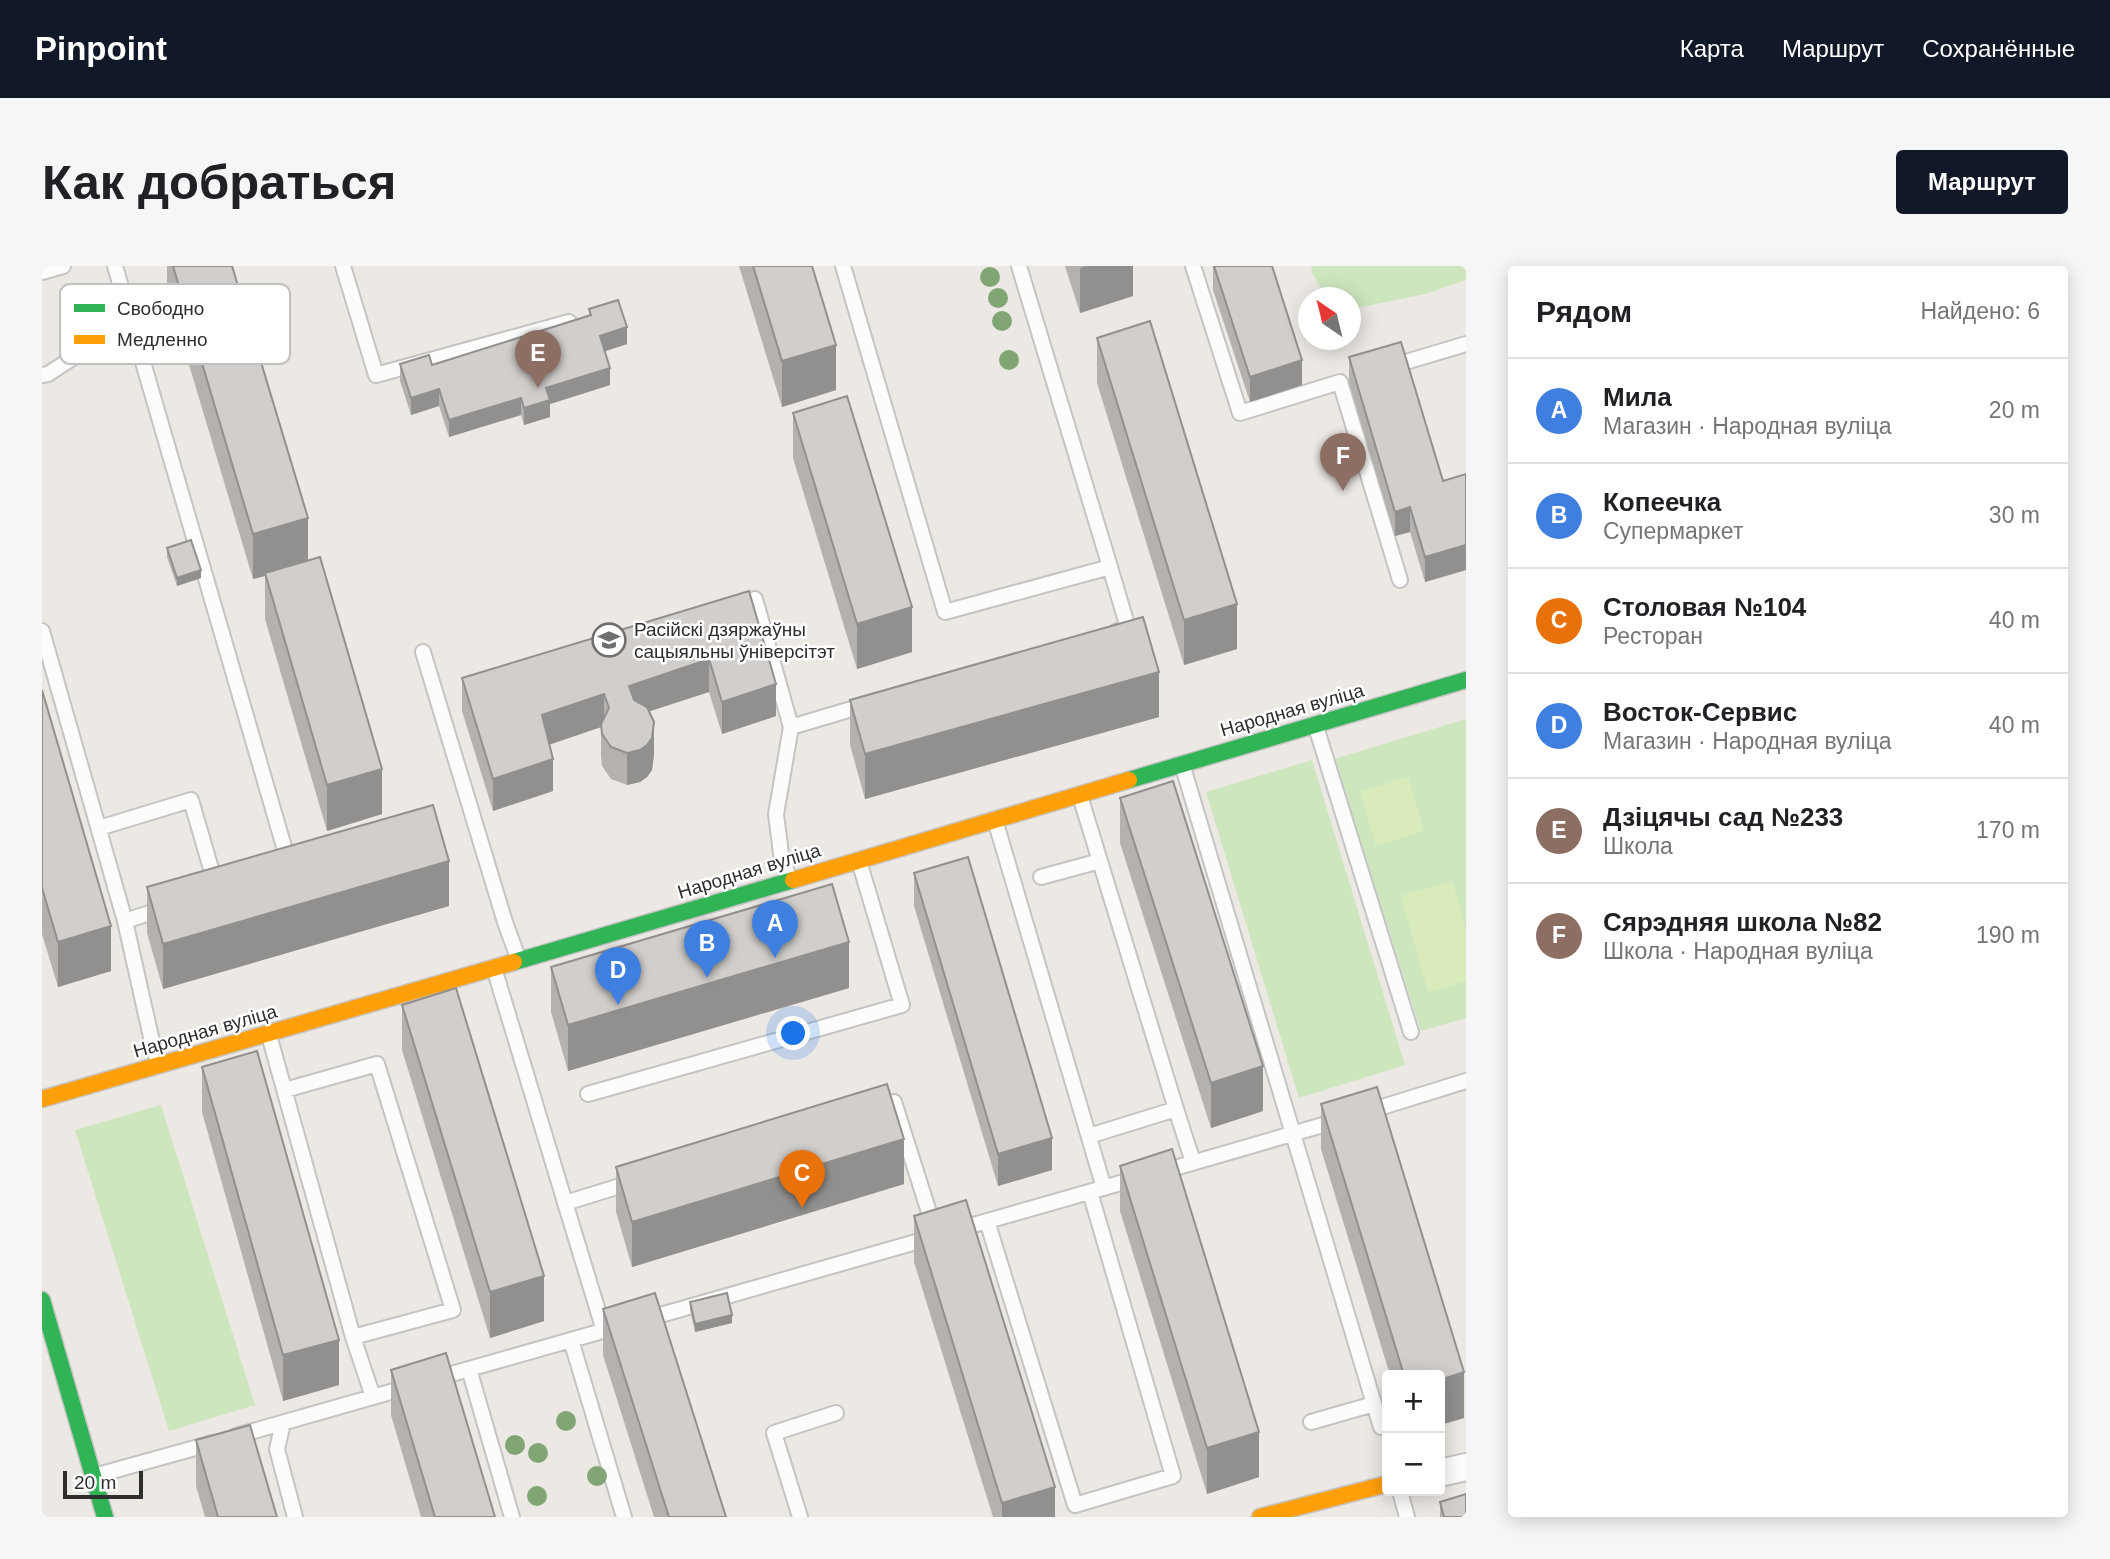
<!DOCTYPE html>
<html lang="ru">
<head>
<meta charset="utf-8">
<style>
  :root { --surface:#fff; --page:#f6f6f6; --text:#202124; --muted:#757577; --line:#e0e0e0; --accent:#111827 }
  body { margin:0; font-family:Helvetica,sans-serif; background:var(--page); color:var(--text) }
  .controls { position:absolute; right:21px; bottom:21px; display:grid; overflow:hidden; border-radius:7px; box-shadow:0 4px 18px #0003 }
  .controls button { width:63px; height:63px; display:grid; place-items:center; padding:0; border:0; border-bottom:2px solid var(--line); background:var(--surface); color:var(--text); font:35px sans-serif }
  .compass { position:absolute; left:1256px; top:21px; width:63px; height:63px; border-radius:50%; background:var(--surface); box-shadow:0 4px 18px #0003; rotate:325deg }
  .scale { position:absolute; left:21px; bottom:18px; width:80px; box-sizing:border-box; padding-left:7px; border:4px solid #2e2e2e; border-top:0; font-size:19px; line-height:24px; white-space:nowrap; color:#2e2e2e; -webkit-text-stroke:5px #fff; paint-order:stroke }
  .you { position:absolute; left:752px; top:768px; width:24px; height:24px; margin:-18px; border:5px solid #fff; border-radius:50%; background:#1a73e8; box-shadow:0 0 0 10px #1a73e833 }
  .badge { display:grid; place-items:center; width:46px; height:46px; border-radius:50%; background:var(--accent); color:#fff; font-size:23px; font-weight:700 }
  .pin { position:absolute; translate:-50% -58px; filter:drop-shadow(0 2px 4px #0008) }
  .pin::after { content:''; position:absolute; top:37px; width:24px; height:21px; background:inherit; clip-path:polygon(0 0,100% 0,50% 100%) }
  .list { margin:0; padding:0; list-style:none }
  h2 { display:flex; justify-content:space-between; align-items:center; height:91px; margin:0; padding:0 28px; font-size:30px }
  h2 small { font-size:23px; font-weight:400; color:var(--muted) }
  .list li { display:grid; grid-template-columns:46px 1fr auto; gap:21px; align-items:center; box-sizing:border-box; height:105px; padding:0 28px; border-top:2px solid var(--line) }
  .list b { display:block; font-size:26px; white-space:nowrap }
  .list p { margin:0; font-size:23px; white-space:nowrap; color:var(--muted) }
  .list em { font-size:23px; font-style:normal; color:var(--muted) }
  .map { position:relative; flex:none; width:1424px; height:1251px; overflow:hidden; border-radius:7px }
  header { display:flex; align-items:center; gap:42px; box-sizing:border-box; height:98px; padding:0 35px; background:var(--accent); color:#fff }
  header strong { font-size:33px }
  nav { display:flex; gap:38px; margin-inline-start:auto; font-size:24px }
  .intro { display:flex; align-items:center; justify-content:space-between; box-sizing:border-box; height:168px; padding:0 42px }
  h1 { margin:0; font-size:49px }
  .button { padding:18px 32px; border-radius:7px; background:var(--accent); color:#fff; font-size:24px; font-weight:700 }
  main { display:flex; gap:42px; padding:0 42px }
  aside { flex:1; background:var(--surface); border-radius:7px; box-shadow:0 4px 18px #0003 }
  .map>svg:first-child { display:block }
  .green { fill:#cee6be }
  .pitch { fill:#d9eabb }
  .lines { fill:none; stroke-linecap:round; stroke-linejoin:round }
  .lane-casing { stroke:#c5c4c5; stroke-width:18 }
  .street-casing { stroke:#c5c4c5; stroke-width:30 }
  .fast-casing { stroke:#c5c4c5; stroke-width:19 }
  .slow-casing { stroke:#c5c4c5; stroke-width:19 }
  .lane { stroke:#fcfcfb; stroke-width:14 }
  .street { stroke:#fcfcfb; stroke-width:26 }
  .fast { stroke:#30b455; stroke-width:16 }
  .slow { stroke:#ff9f0a; stroke-width:16 }
  .tree { fill:#82a575 }
  .wall { fill:#b4b1af }
  .shaded-wall { fill:#92908e }
  .building { fill:#d1cecb; stroke:#92908e; stroke-width:2 }
  .labels { text-anchor:middle; dominant-baseline:central; stroke-width:5; stroke-linejoin:round; paint-order:stroke }
  .poi-label { font-size:19px; fill:#2e2e2e; stroke:#fff; text-anchor:start }
  .street-label { font-size:19px; fill:#2e2e2e; stroke:#fff }
  .key { fill:#fff; stroke:#c0c0c0; stroke-width:2 }
  .key-label { font-size:19px; fill:#2e2e2e }
</style>
</head>
<body>
<header>
<strong>Pinpoint</strong>
<nav><a>Карта</a><a>Маршрут</a><a>Сохранённые</a></nav>
</header>
<div class="intro"><h1>Как добраться</h1><a class="button">Маршрут</a></div>
<main>
<div class="map">
<svg width="1424" height="1251" viewBox="0 0 1424 1251">
  <rect width="100%" height="100%" fill="#ece8e4"/>
  <path class="green" d="M1271,0H1424V14L1383,28L1315,42L1309,40L1308,32L1284,31L1269,5Z
    M1424,453V752L1379,765L1292,493Z
    M1270,494L1363,799L1257,832L1164,526Z
    M119,839L213,1139L127,1165L33,864Z"/>
  <path class="pitch" d="M1366,511L1382,565L1334,580L1318,526Z
    M1410,615L1424,664V715L1386,726L1359,630Z"/>
  <g class="lines">
    <defs>
      <path id="lane" d="M73,0L247,598
        M301,0L334,109L527,56
        M801,0L903,346L1068,301L977,0
        M1151,0L1198,147L1298,116L1358,314
        M0,6L21,0
        M1347,101L1424,78
        M0,109L6,108L49,80L84,36
        M1068,301L1086,362L1075,365
        M713,333L749,461
        M0,365L83,655
        M381,386L463,656L476,692
        M1274,461L1369,766
        M1140,498L1339,1161
        M1038,530L1134,843L1047,870
        M953,554L1062,922
        M57,562L149,534L174,620
        M999,611L1058,595
        M747,612L739,588L734,548L749,461L823,439
        M452,702L562,1065
        M227,769L311,1071L331,1131
        M117,799L109,771L83,655L123,642
        M243,824L335,798L411,1044L311,1071
        M546,828L860,739L817,595
        M834,841L852,836L892,962
        M1134,843L1151,896
        M1324,846L1424,815
        M1119,906L1298,854
        M523,937L591,916
        M945,955L1033,1239L1131,1210L1048,926
        M914,964L1096,912
        M601,1054L888,972
        M529,1074L582,1251
        M427,1103L470,1251
        M392,1113L578,1060
        M1269,1156L1332,1138
        M241,1157L235,1183L253,1251
        M194,1170L366,1121
        M52,1210L171,1177
        M1358,1225L1365,1251
        M758,1251L732,1167L794,1147"/>
      <path id="street" d="M1398,1207L1424,1201"/>
      <path id="fast" d="M1087,514L1424,414
        M472,696L751,614
        M0,1034L63,1251"/>
      <path id="slow" d="M751,614L1087,514
        M0,833L472,696
        M1218,1251L1345,1218"/>
    </defs>
    <use href="#lane" class="lane-casing"/>
    <use href="#street" class="street-casing"/>
    <use href="#fast" class="fast-casing"/>
    <use href="#slow" class="slow-casing"/>
    <use href="#lane" class="lane"/>
    <use href="#street" class="street"/>
    <use href="#fast" class="fast"/>
    <use href="#slow" class="slow"/>
  </g>
  <g class="tree">
    <circle cx="948" cy="11" r="10"/>
    <circle cx="956" cy="32" r="10"/>
    <circle cx="960" cy="55" r="10"/>
    <circle cx="967" cy="94" r="10"/>
    <circle cx="524" cy="1155" r="10"/>
    <circle cx="473" cy="1179" r="10"/>
    <circle cx="496" cy="1187" r="10"/>
    <circle cx="555" cy="1210" r="10"/>
    <circle cx="495" cy="1230" r="10"/>
  </g>
  <path class="wall" d="M125,0H190L266,295L340,548L285,565L223,353V310L211,313L125,25Z
    M697,0H770L794,124L740,141Z
    M1023,0H1091V30L1038,47Z
    M1171,0L1260,119L1208,136L1171,24Z
    M547,43L585,78L562,85L568,119L508,138V151L482,159L479,149L407,171L397,140L369,149L358,115V98L390,99L547,50Z
    M1055,72L1195,383L1142,399L1055,117Z
    M1307,91L1401,215L1424,208V304L1383,316L1368,266L1353,270L1307,116Z
    M751,147L870,386L815,403L751,192Z
    M125,282L159,312L135,320L125,291Z
    M707,325L734,450L680,468L667,426L607,445L612,489L610,504L605,511L598,516L585,519L569,513L560,500L559,490V461L507,479L511,525L451,545L420,445V412Z
    M0,424L69,705L16,721L0,668Z
    M808,434L1117,451L823,533L808,479Z
    M1078,532L1221,845L1169,862L1078,577Z
    M872,607L1010,904L956,920L872,640Z
    M105,621L407,640L121,723L105,667Z
    M509,701L807,722L526,805L509,746Z
    M360,739L502,1055L448,1072L360,784Z
    M160,801L297,1119L241,1135L160,846Z
    M1279,838L1422,1152L1398,1159V1109H1348L1279,883Z
    M1078,900L1217,1211L1165,1228L1078,945Z
    M574,901L862,918L590,1001L574,946Z
    M872,950L1013,1251H951L872,996Z
    M648,1036L690,1057L653,1066L648,1044Z
    M561,1043L684,1251H612L561,1089Z
    M349,1104L453,1251H379L349,1149Z
    M154,1174L235,1251H163L154,1220Z
    M1398,1236L1424,1251H1398Z"/>
  <path class="shaded-wall" d="M1043,0H1091V30L1038,47V2Z
    M585,61V78L558,87V70Z
    M794,79V124L740,141V95Z
    M1260,94V119L1208,136V111Z
    M568,102V119L508,138V151L482,159V142L504,122Z
    M397,123V140L369,149V132Z
    M479,132V149L407,171V154Z
    M1368,241V266L1353,270V246Z
    M266,252V297L223,307V310L211,313V268Z
    M1424,279V304L1383,316V291Z
    M159,304V312L135,320V312Z
    M1195,338V383L1142,399V354Z
    M870,341V386L815,403V358Z
    M667,393V426L587,452V420Z
    M1117,406V451L823,533V488Z
    M734,418V450L680,468V436Z
    M562,428V460L500,481V449Z
    M612,456V489L610,504L605,511L598,516L585,519V487Z
    M511,493V525L451,545V513Z
    M340,503V548L285,565V519Z
    M407,595V640L121,723V678Z
    M69,660V705L16,721V676Z
    M807,676V722L526,805V759Z
    M1221,800V845L1169,862V817Z
    M1010,872V904L956,920V888Z
    M862,873V918L590,1001V956Z
    M502,1010V1055L448,1072V1026Z
    M690,1049V1057L653,1066V1058Z
    M297,1074V1119L241,1135V1089Z
    M1422,1106V1152L1398,1159V1114Z
    M1217,1166V1211L1165,1228V1182Z
    M1013,1221V1251H960V1237Z"/>
  <path class="building" d="M131,0H190L266,252L211,268Z
    M711,0H770L794,79L740,95Z
    M1172,0H1230L1260,94L1208,111Z
    M576,34L585,61L558,70L568,102L504,122L508,134L482,142L479,132L407,154L397,123L369,132L358,98L387,89L390,99L549,49L547,43Z
    M1108,55L1195,338L1142,354L1055,72Z
    M1359,76L1401,215L1424,208V279L1383,291L1368,241L1353,246L1307,91Z
    M805,130L870,341L815,358L751,147Z
    M149,274L159,304L135,312L125,282Z
    M278,291L340,503L285,519L223,307Z
    M707,325L734,418L680,436L667,393L587,420L592,434L605,441L612,456L610,472L605,479L598,484L585,487L569,481L560,468L559,458L567,442L562,428L500,449L511,493L451,513L420,412Z
    M1101,351L1117,406L823,488L808,434Z
    M0,424L69,660L16,676L0,622Z
    M1131,515L1221,800L1169,817L1078,532Z
    M391,539L407,595L121,678L105,621Z
    M926,591L1010,872L956,888L872,607Z
    M790,618L807,676L526,759L509,701Z
    M414,722L502,1010L448,1026L360,739Z
    M215,785L297,1074L241,1089L160,801Z
    M845,818L862,873L590,956L574,901Z
    M1335,821L1422,1106L1398,1114V1109H1362L1279,838Z
    M1130,883L1217,1166L1165,1182L1078,900Z
    M924,934L1013,1221L960,1237L872,950Z
    M613,1027L684,1251H627L561,1043Z
    M685,1027L690,1049L653,1058L648,1036Z
    M404,1087L453,1251H393L349,1104Z
    M208,1159L235,1251H176L154,1174Z
    M1424,1228V1251H1402L1398,1236Z"/>
  <defs>
    <symbol id="university-ring" viewBox="-11 -11 22 22"><circle r="9.5" fill="#fff" stroke="#706f6e" stroke-width="1.5"/><path d="M0-5L7-2L0 1L-7-2ZM-4 1L0 2.5L4 1V4Q0 6-4 4Z" fill="#706f6e"/></symbol>
  </defs>
  <g fill-rule="evenodd">
    <use href="#university-ring" x="548" y="355" width="38" height="38"/>
  </g>
  <g class="labels">
    <g class="poi-label">
      <text x="592" y="363">Расійскі дзяржаўны<tspan x="592" dy="22">сацыяльны ўніверсітэт</tspan></text>
    </g>
    <g class="street-label">
      <text transform="translate(1250 444) rotate(-16)">Народная вуліца</text>
      <text transform="translate(707 605) rotate(-17)">Народная вуліца</text>
      <text transform="translate(163 765) rotate(-16)">Народная вуліца</text>
    </g>
  </g>
  <rect x="18" y="18" width="230" height="80" rx="10" class="key"/>
  <rect x="32" y="38" width="31" height="8" fill="#30b455"/>
  <rect x="32" y="69" width="31" height="9" fill="#ff9f0a"/>
  <g class="key-label">
    <text x="75" y="49">Свободно</text>
    <text x="75" y="80">Медленно</text>
  </g>
</svg>
<div class="controls">
<button>+</button>
<button>−</button>
</div>
<svg class="compass" viewBox="-18 -18 36 36"><path d="M0-13l5 13h-10z" fill="#e53935"/><path d="M0 13l5-13h-10z" fill="#757577"/></svg>
<div class="scale">20 m</div>
<div class="you"></div>
<div class="pin badge" style="left:733px;top:692px;background:#3f7fe0">A</div>
<div class="pin badge" style="left:665px;top:712px;background:#3f7fe0">B</div>
<div class="pin badge" style="left:760px;top:942px;background:#e8710a">C</div>
<div class="pin badge" style="left:576px;top:739px;background:#3f7fe0">D</div>
<div class="pin badge" style="left:496px;top:122px;background:#8d6e63">E</div>
<div class="pin badge" style="left:1301px;top:225px;background:#8d6e63">F</div>
</div>
<aside>
<h2>Рядом<small>Найдено: 6</small></h2>
<ul class="list">
<li><span class="badge" style="background:#3f7fe0">A</span><div><b>Мила</b><p>Магазин · Народная вуліца</p></div><em>20 m</em></li>
<li><span class="badge" style="background:#3f7fe0">B</span><div><b>Копеечка</b><p>Супермаркет</p></div><em>30 m</em></li>
<li><span class="badge" style="background:#e8710a">C</span><div><b>Столовая №104</b><p>Ресторан</p></div><em>40 m</em></li>
<li><span class="badge" style="background:#3f7fe0">D</span><div><b>Восток-Сервис</b><p>Магазин · Народная вуліца</p></div><em>40 m</em></li>
<li><span class="badge" style="background:#8d6e63">E</span><div><b>Дзіцячы сад №233</b><p>Школа</p></div><em>170 m</em></li>
<li><span class="badge" style="background:#8d6e63">F</span><div><b>Сярэдняя школа №82</b><p>Школа · Народная вуліца</p></div><em>190 m</em></li>
</ul>
</aside>
</main>
</body>
</html>
